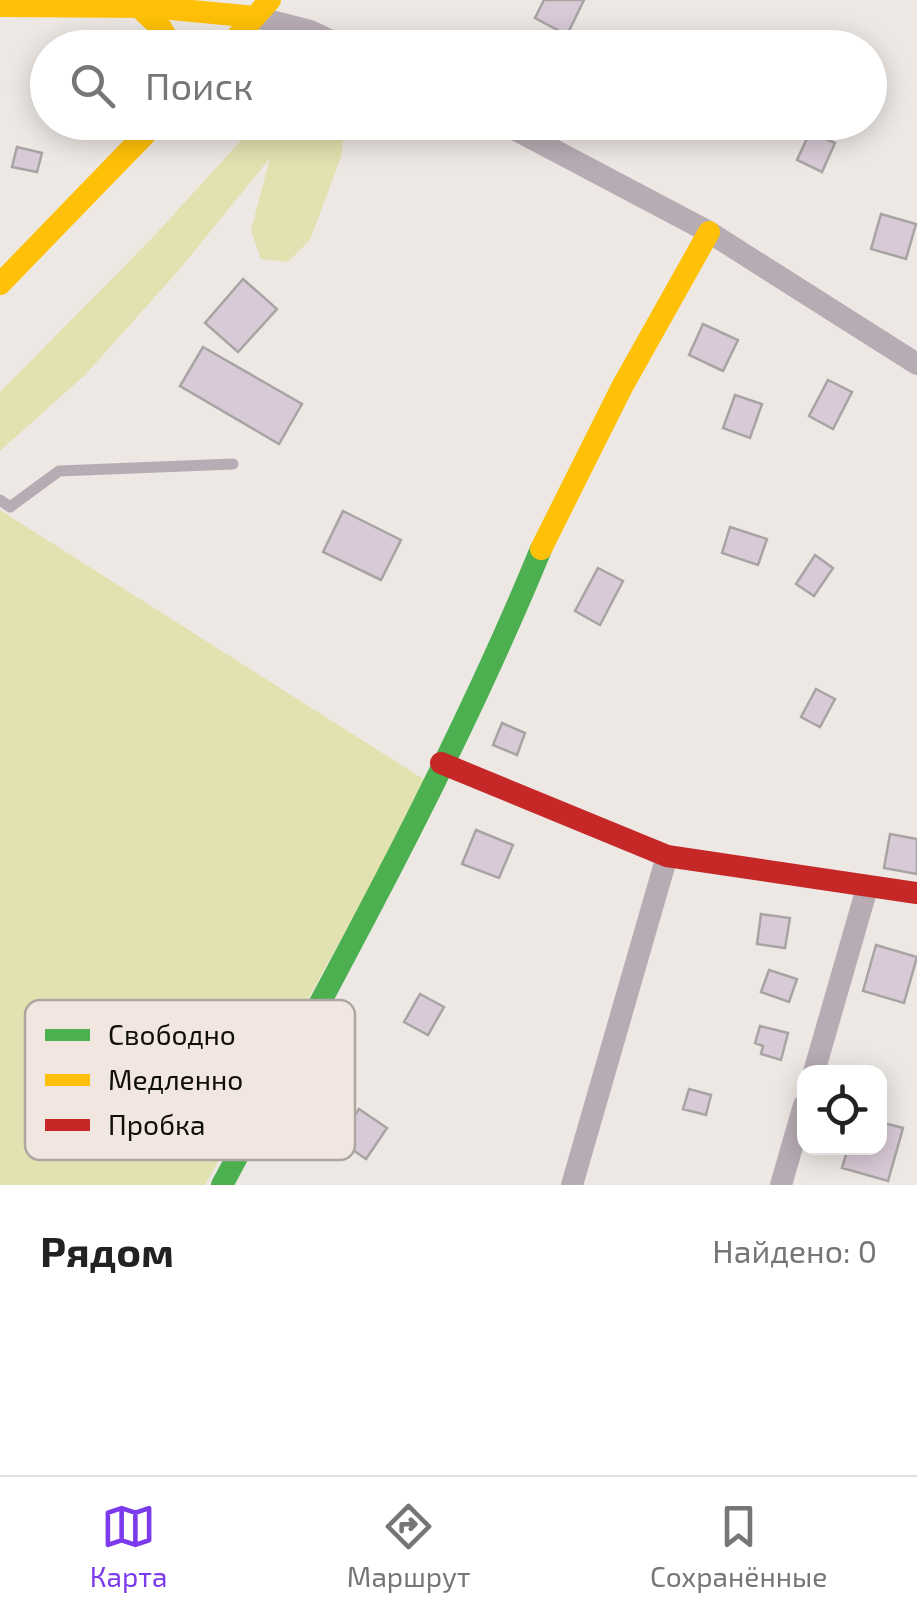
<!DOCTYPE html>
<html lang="ru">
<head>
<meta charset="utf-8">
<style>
  :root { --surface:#fff; --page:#f6f6f6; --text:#222; --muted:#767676; --line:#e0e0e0; --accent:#7c3aed }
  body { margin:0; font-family:"Exo 2",sans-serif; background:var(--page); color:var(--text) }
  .controls { position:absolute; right:30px; bottom:30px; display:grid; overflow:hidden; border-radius:20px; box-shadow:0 5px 25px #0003 }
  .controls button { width:90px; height:90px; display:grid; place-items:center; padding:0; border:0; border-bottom:2px solid var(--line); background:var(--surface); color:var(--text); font:50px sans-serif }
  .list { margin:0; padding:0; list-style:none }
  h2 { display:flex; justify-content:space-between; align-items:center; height:130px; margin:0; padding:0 40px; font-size:42px }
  h2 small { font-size:32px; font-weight:400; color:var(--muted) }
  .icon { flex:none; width:55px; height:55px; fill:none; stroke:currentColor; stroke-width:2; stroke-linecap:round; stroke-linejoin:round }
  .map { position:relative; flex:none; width:917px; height:1185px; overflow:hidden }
  .search { position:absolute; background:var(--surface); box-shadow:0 5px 25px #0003; left:30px; right:30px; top:30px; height:110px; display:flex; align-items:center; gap:25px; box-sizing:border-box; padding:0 35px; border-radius:55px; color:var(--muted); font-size:38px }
  .sheet { height:290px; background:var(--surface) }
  nav { display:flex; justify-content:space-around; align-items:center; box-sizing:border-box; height:140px; border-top:2px solid var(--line); background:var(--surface); font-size:28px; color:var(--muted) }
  nav a { display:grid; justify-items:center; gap:5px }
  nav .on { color:var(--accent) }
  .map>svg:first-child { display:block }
  .green { fill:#e2e2b0 }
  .building { fill:#d8cad6; stroke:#a8a4a4; stroke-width:2.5 }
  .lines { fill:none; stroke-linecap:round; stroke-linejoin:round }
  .lane { stroke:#b7acb3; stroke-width:11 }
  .street { stroke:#b7acb3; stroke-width:22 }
  .fast { stroke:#4caf50; stroke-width:22 }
  .slow { stroke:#ffc107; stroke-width:22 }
  .jam { stroke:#c62828; stroke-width:22 }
  .key { fill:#f1e7e0; stroke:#aea6a0; stroke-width:2.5 }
  .key-label { font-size:28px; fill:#100d0b }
</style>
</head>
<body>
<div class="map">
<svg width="917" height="1185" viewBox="0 0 917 1185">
  <rect width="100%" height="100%" fill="#ede8e4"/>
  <path class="green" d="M257,123H346L341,157L310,240L288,262L261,259L251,230L270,158L179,270L85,375L0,451V392L154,236Z
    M0,510L428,782L205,1185H0Z"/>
  <path class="building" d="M544,0H584L567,35L535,18Z
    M646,122H669L663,132Z
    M810,132L835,143L822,172L797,160Z
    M17,147L42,153L37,172L12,167Z
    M881,214L916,224L906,259L871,249Z
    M243,279L277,309L238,352L205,323Z
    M703,324L738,340L723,371L689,355Z
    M203,347L302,404L279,444L180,386Z
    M828,380L852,392L833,429L809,416Z
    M735,395L762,404L750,438L723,428Z
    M343,511L401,540L381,580L323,552Z
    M730,527L767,539L758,565L722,553Z
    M815,555L833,568L814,596L796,584Z
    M598,568L623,581L600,625L575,611Z
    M816,689L835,699L820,727L801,717Z
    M502,723L525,733L517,755L493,745Z
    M476,830L513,845L499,878L462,864Z
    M890,834L917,839V874L884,868Z
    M761,914L790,918L785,948L757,944Z
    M876,945L917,957L904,1003L863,991Z
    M769,970L797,979L789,1002L761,992Z
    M420,994L444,1007L428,1035L404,1022Z
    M760,1026L788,1033L781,1060L761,1054L763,1046L755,1043Z
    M689,1089L711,1095L706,1115L683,1109Z
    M359,1109L387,1128L366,1159L338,1140Z
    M880,1122L903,1128L888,1181L842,1168L848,1148H880Z"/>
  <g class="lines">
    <path class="lane" d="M0,500L10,507L59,471L233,464"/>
    <path class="street" d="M255,17L310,31L346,48
      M501,122L709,232L917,364
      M814,1072L867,888
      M572,1185L667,856
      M781,1185L804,1105"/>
    <path class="fast" d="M222,1185C334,976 451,768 541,549"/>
    <path class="slow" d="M0,6L150,7L255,17
      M139,7L162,29L172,48
      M227,48L270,0
      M0,284L157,122
      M541,549L622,387L709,232"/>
    <path class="jam" d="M441,763L667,856L917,893"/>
  </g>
  <rect x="25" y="1000" width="330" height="160" rx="15" class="key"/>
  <rect x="45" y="1029" width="45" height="12" fill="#4caf50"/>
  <rect x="45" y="1074" width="45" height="12" fill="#ffc107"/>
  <rect x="45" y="1119" width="45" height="12" fill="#c62828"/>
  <g class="key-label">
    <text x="108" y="1045">Свободно</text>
    <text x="108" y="1090">Медленно</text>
    <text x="108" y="1135">Пробка</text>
  </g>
</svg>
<div class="controls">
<button><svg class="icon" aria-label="locate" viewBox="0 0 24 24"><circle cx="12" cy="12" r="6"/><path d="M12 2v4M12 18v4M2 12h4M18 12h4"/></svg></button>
</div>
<div class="search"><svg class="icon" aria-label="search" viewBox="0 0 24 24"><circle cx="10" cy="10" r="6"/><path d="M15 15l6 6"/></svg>Поиск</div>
</div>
<section class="sheet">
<h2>Рядом<small>Найдено: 0</small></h2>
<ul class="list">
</ul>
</section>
<nav>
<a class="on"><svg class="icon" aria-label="map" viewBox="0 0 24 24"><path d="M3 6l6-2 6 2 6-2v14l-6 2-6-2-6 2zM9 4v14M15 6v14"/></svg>Карта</a>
<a><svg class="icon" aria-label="directions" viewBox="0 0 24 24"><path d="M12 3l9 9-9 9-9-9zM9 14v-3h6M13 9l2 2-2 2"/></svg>Маршрут</a>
<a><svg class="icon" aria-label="saved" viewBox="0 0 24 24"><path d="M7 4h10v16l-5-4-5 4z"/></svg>Сохранённые</a>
</nav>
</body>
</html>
